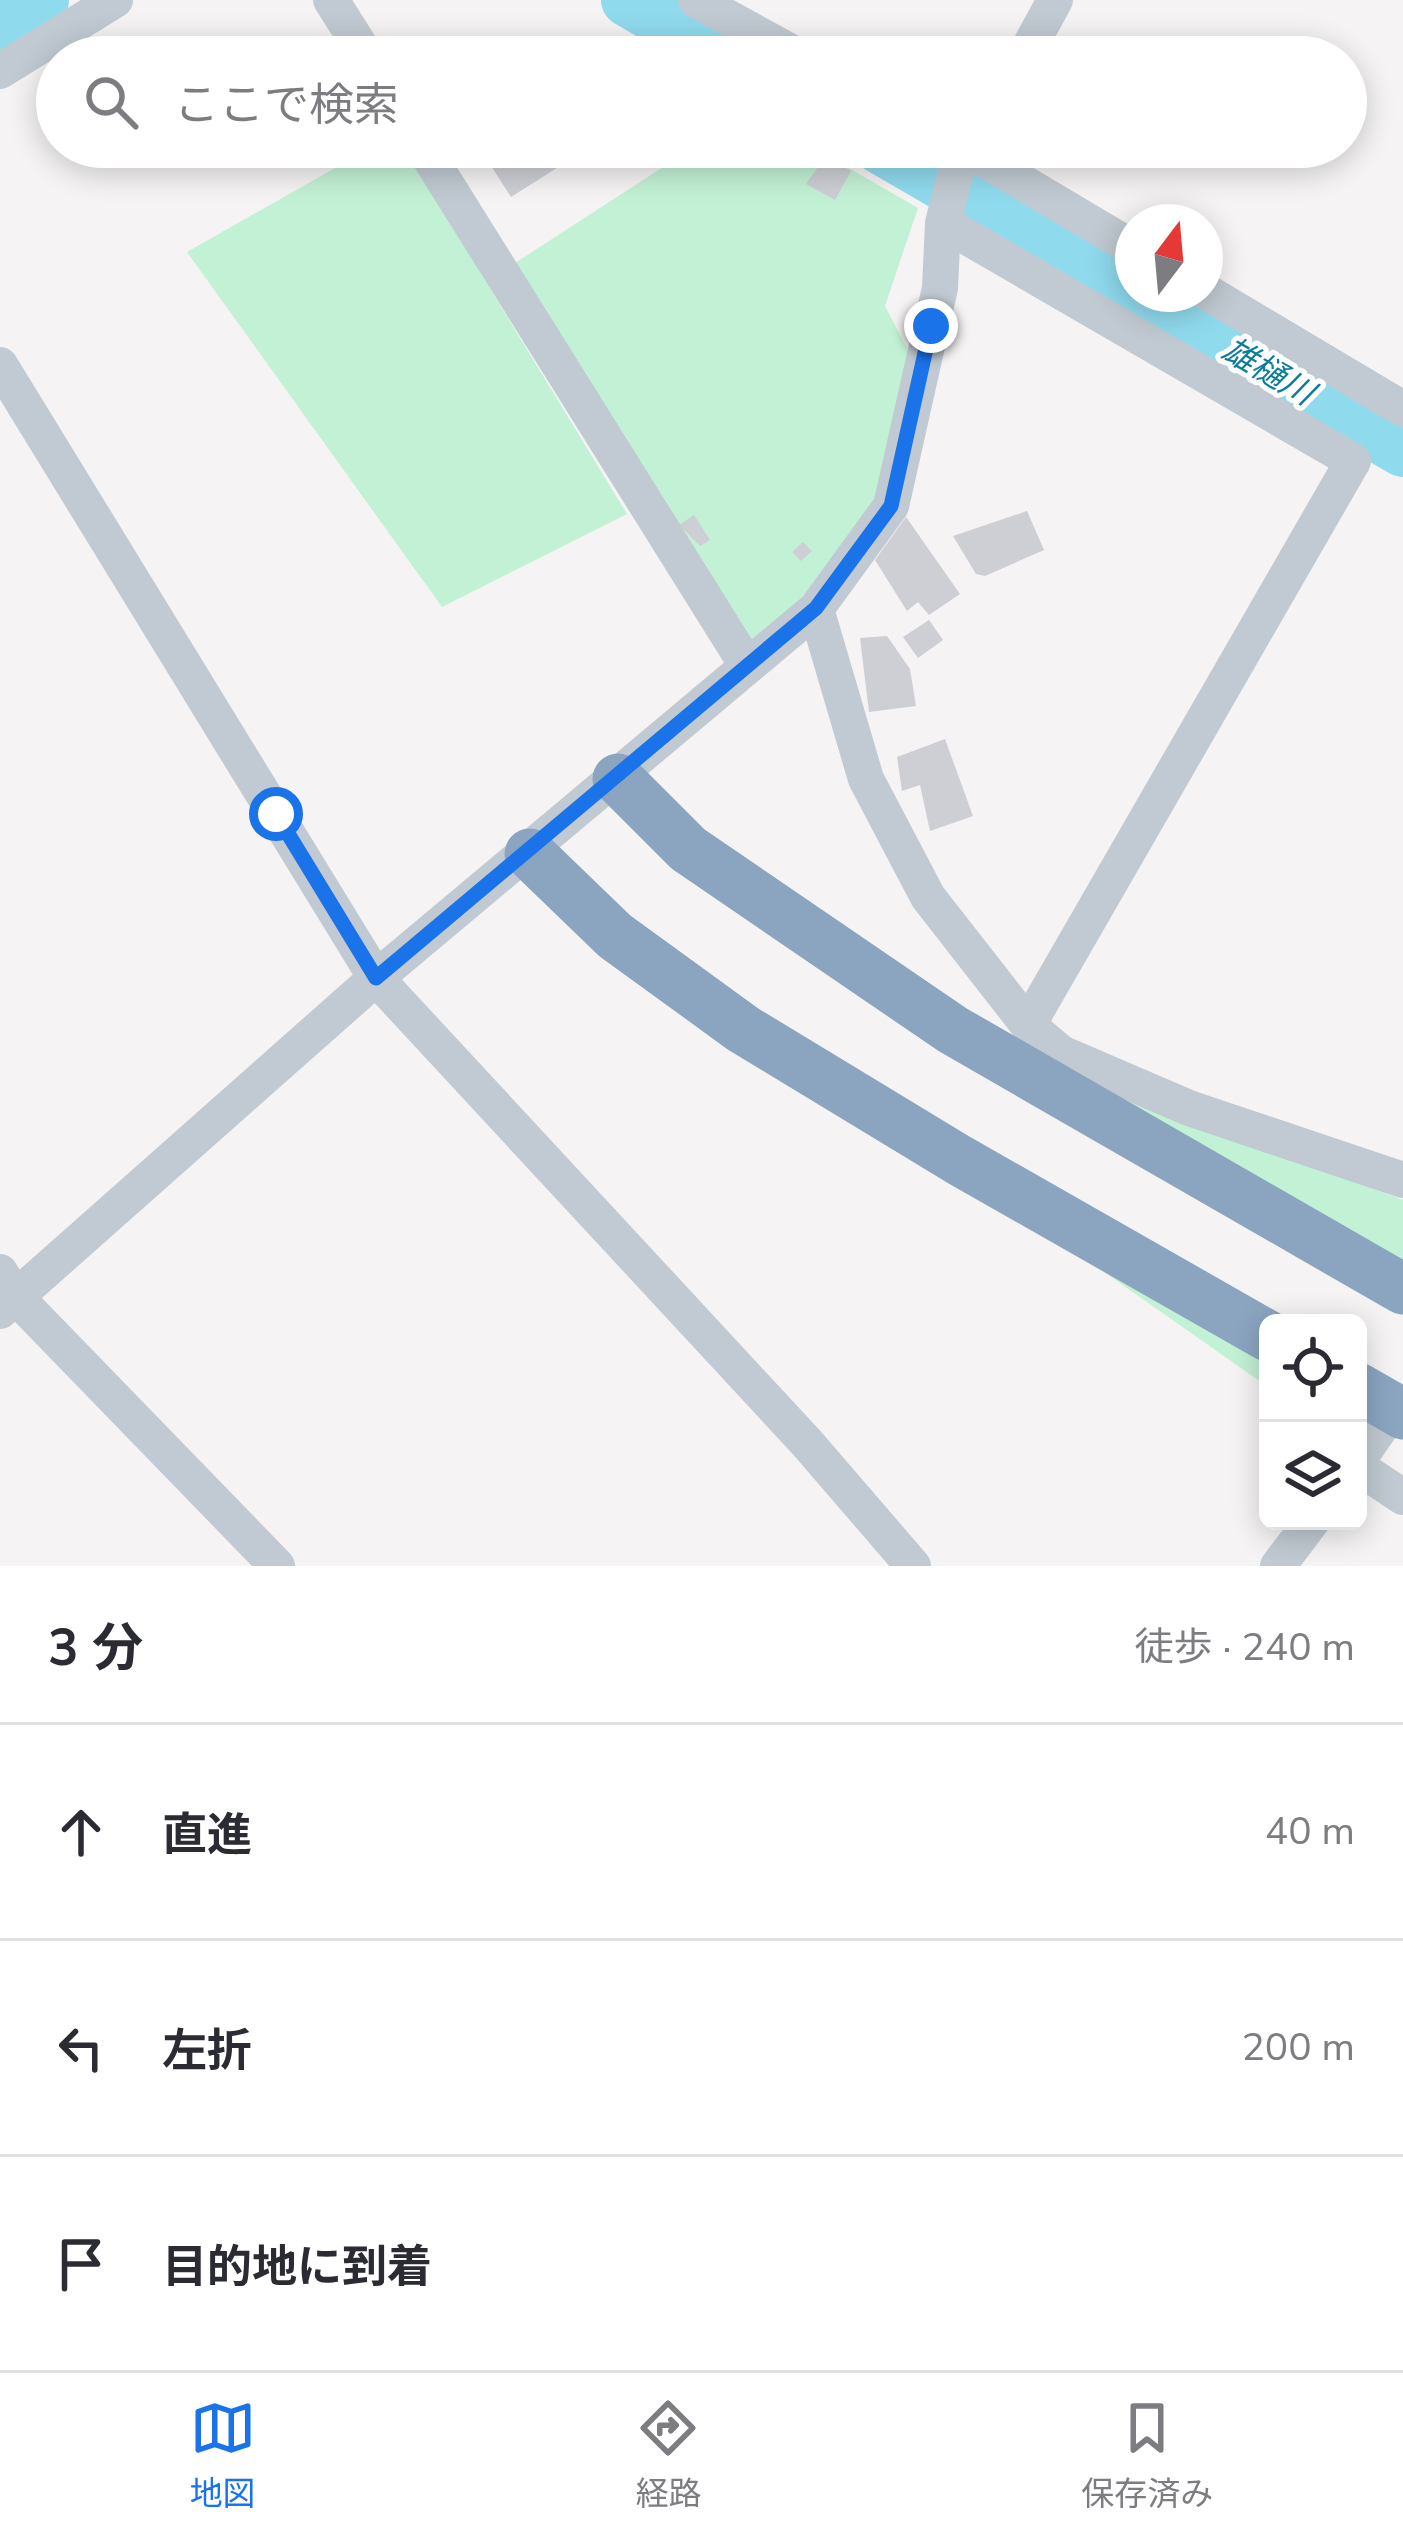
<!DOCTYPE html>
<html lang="ja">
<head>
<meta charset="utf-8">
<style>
  :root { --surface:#fff; --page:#f2f2f3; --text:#2b2b33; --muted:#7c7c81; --line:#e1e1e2; --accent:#1a73e8 }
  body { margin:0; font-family:"Nunito Sans","Noto Sans JP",sans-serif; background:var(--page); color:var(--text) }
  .controls { position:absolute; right:36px; bottom:36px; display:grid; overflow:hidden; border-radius:18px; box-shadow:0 6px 30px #0003 }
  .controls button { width:108px; height:108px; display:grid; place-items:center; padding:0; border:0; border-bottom:3px solid var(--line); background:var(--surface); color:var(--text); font:60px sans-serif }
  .compass { position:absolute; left:1115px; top:204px; width:108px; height:108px; border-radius:50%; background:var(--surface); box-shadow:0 6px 30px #0003; rotate:16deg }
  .stop { position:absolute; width:36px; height:36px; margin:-27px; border:9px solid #1a73e8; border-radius:50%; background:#fff }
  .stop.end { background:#1a73e8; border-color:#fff; box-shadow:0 3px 12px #0008 }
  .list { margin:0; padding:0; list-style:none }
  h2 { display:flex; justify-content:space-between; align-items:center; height:156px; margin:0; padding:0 48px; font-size:51px }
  h2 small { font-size:39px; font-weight:400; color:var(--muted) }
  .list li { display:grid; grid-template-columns:78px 1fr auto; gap:36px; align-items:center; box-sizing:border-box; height:216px; padding:0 48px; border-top:3px solid var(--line) }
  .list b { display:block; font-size:45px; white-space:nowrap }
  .list em { font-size:39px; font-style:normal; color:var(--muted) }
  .icon { flex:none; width:66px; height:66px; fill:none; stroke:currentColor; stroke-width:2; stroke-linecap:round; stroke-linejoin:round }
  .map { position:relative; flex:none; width:1403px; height:1566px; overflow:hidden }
  .search { position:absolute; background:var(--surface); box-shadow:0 6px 30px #0003; left:36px; right:36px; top:36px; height:132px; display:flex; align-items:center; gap:30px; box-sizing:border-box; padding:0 42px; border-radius:66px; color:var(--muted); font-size:45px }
  .sheet { height:804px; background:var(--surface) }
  nav { display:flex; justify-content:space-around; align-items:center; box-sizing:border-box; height:168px; border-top:3px solid var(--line); background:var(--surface); font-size:33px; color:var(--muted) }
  nav a { display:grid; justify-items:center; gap:6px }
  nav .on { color:var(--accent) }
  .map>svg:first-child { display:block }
  .green { fill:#c3f1d5 }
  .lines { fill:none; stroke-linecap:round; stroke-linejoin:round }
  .river { stroke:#90daee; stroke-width:54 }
  .building { fill:#cdcfd5 }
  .minor { stroke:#c1cad2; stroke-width:36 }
  .highway { stroke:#8ba5c1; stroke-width:51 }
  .route { stroke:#1a73e8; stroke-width:15 }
  .labels { text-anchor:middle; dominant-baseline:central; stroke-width:10; stroke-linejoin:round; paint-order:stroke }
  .water-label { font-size:33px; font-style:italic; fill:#0c7c9b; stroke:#fff }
</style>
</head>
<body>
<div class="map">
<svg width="1403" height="1566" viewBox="0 0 1403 1566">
  <rect width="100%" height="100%" fill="#f5f3f3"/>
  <path class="green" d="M372,147H404L627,514L442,607L187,252Z
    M694,147H812L918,208L885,306L912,358C903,399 897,469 877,505C850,557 799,611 750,642L515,263Z
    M1092,1083L1403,1200V1262Z
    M1097,1267L1268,1355V1387Z"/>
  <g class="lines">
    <path class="river" d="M628,0L726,57
      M0,26L42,0
      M880,147L1403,450"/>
  </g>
  <path class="building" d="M588,43L596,57H566Z
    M479,147H590L511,197Z
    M825,157L851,171L835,200L806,184Z
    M1027,511L1044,550L985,576L976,574L953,536Z
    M694,515L710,540L700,546L679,525Z
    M906,517L960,594L929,615L918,602L907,611L875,560Z
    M803,542L812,551L801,561L792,552Z
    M929,620L943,640L918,658L903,637Z
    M887,636L910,669L916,706L869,712L860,638Z
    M945,739L973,816L930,831L920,785L902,791L897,757Z"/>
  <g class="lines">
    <path class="minor" d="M331,0L367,57
      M696,0L800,57
      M1024,57L1055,0
      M0,71L115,0
      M423,147L746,664
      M963,147L1133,248
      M943,223L1353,461L1028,1025
      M1205,291L1403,409
      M0,365L376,978L807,1443L913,1566
      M816,609L866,779L928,897L1028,1025L1061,1053L1189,1108L1403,1180
      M0,1272L14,1295L277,1566
      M0,1311L376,978L816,609L891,506L940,288L943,223L962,147
      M1358,1460L1383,1424
      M1358,1467L1403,1497
      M1278,1566L1312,1521"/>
    <path class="highway" d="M618,779L688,849L953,1030L1403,1289
      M530,854L615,936L743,1029L959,1160L1268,1336
      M1358,1388L1403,1414"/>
  </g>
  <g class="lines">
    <path class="route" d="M276,814L376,978L816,608L891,506L931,326"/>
  </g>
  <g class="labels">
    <g class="water-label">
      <text transform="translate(1268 372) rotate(30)">雄樋川</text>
    </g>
  </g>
</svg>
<div class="controls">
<button><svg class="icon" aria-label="locate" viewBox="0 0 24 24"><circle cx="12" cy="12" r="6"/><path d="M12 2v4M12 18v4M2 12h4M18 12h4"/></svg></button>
<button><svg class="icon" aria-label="layers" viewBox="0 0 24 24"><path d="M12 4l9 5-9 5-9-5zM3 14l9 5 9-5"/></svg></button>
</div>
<svg class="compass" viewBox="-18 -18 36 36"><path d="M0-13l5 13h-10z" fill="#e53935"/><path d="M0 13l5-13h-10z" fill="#7c7c81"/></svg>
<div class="stop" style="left:276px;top:814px"></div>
<div class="stop end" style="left:931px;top:326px"></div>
<div class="search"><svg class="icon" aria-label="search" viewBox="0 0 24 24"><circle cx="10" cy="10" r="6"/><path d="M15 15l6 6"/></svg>ここで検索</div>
</div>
<section class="sheet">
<h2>3 分<small>徒歩 · 240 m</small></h2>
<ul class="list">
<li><svg class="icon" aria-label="ahead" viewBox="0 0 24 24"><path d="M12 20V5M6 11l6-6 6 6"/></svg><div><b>直進</b></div><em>40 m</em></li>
<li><svg class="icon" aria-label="left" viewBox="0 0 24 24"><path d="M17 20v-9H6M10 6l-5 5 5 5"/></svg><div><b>左折</b></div><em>200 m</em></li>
<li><svg class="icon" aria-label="arrive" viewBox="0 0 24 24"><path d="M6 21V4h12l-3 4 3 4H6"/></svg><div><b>目的地に到着</b></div></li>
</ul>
</section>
<nav>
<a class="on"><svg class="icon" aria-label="map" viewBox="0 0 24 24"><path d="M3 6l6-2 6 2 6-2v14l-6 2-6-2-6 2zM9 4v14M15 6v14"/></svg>地図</a>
<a><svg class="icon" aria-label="directions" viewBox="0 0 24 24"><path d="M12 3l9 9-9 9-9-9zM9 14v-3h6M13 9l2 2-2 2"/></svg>経路</a>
<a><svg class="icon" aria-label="saved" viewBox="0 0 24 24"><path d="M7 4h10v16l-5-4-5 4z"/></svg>保存済み</a>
</nav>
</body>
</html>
